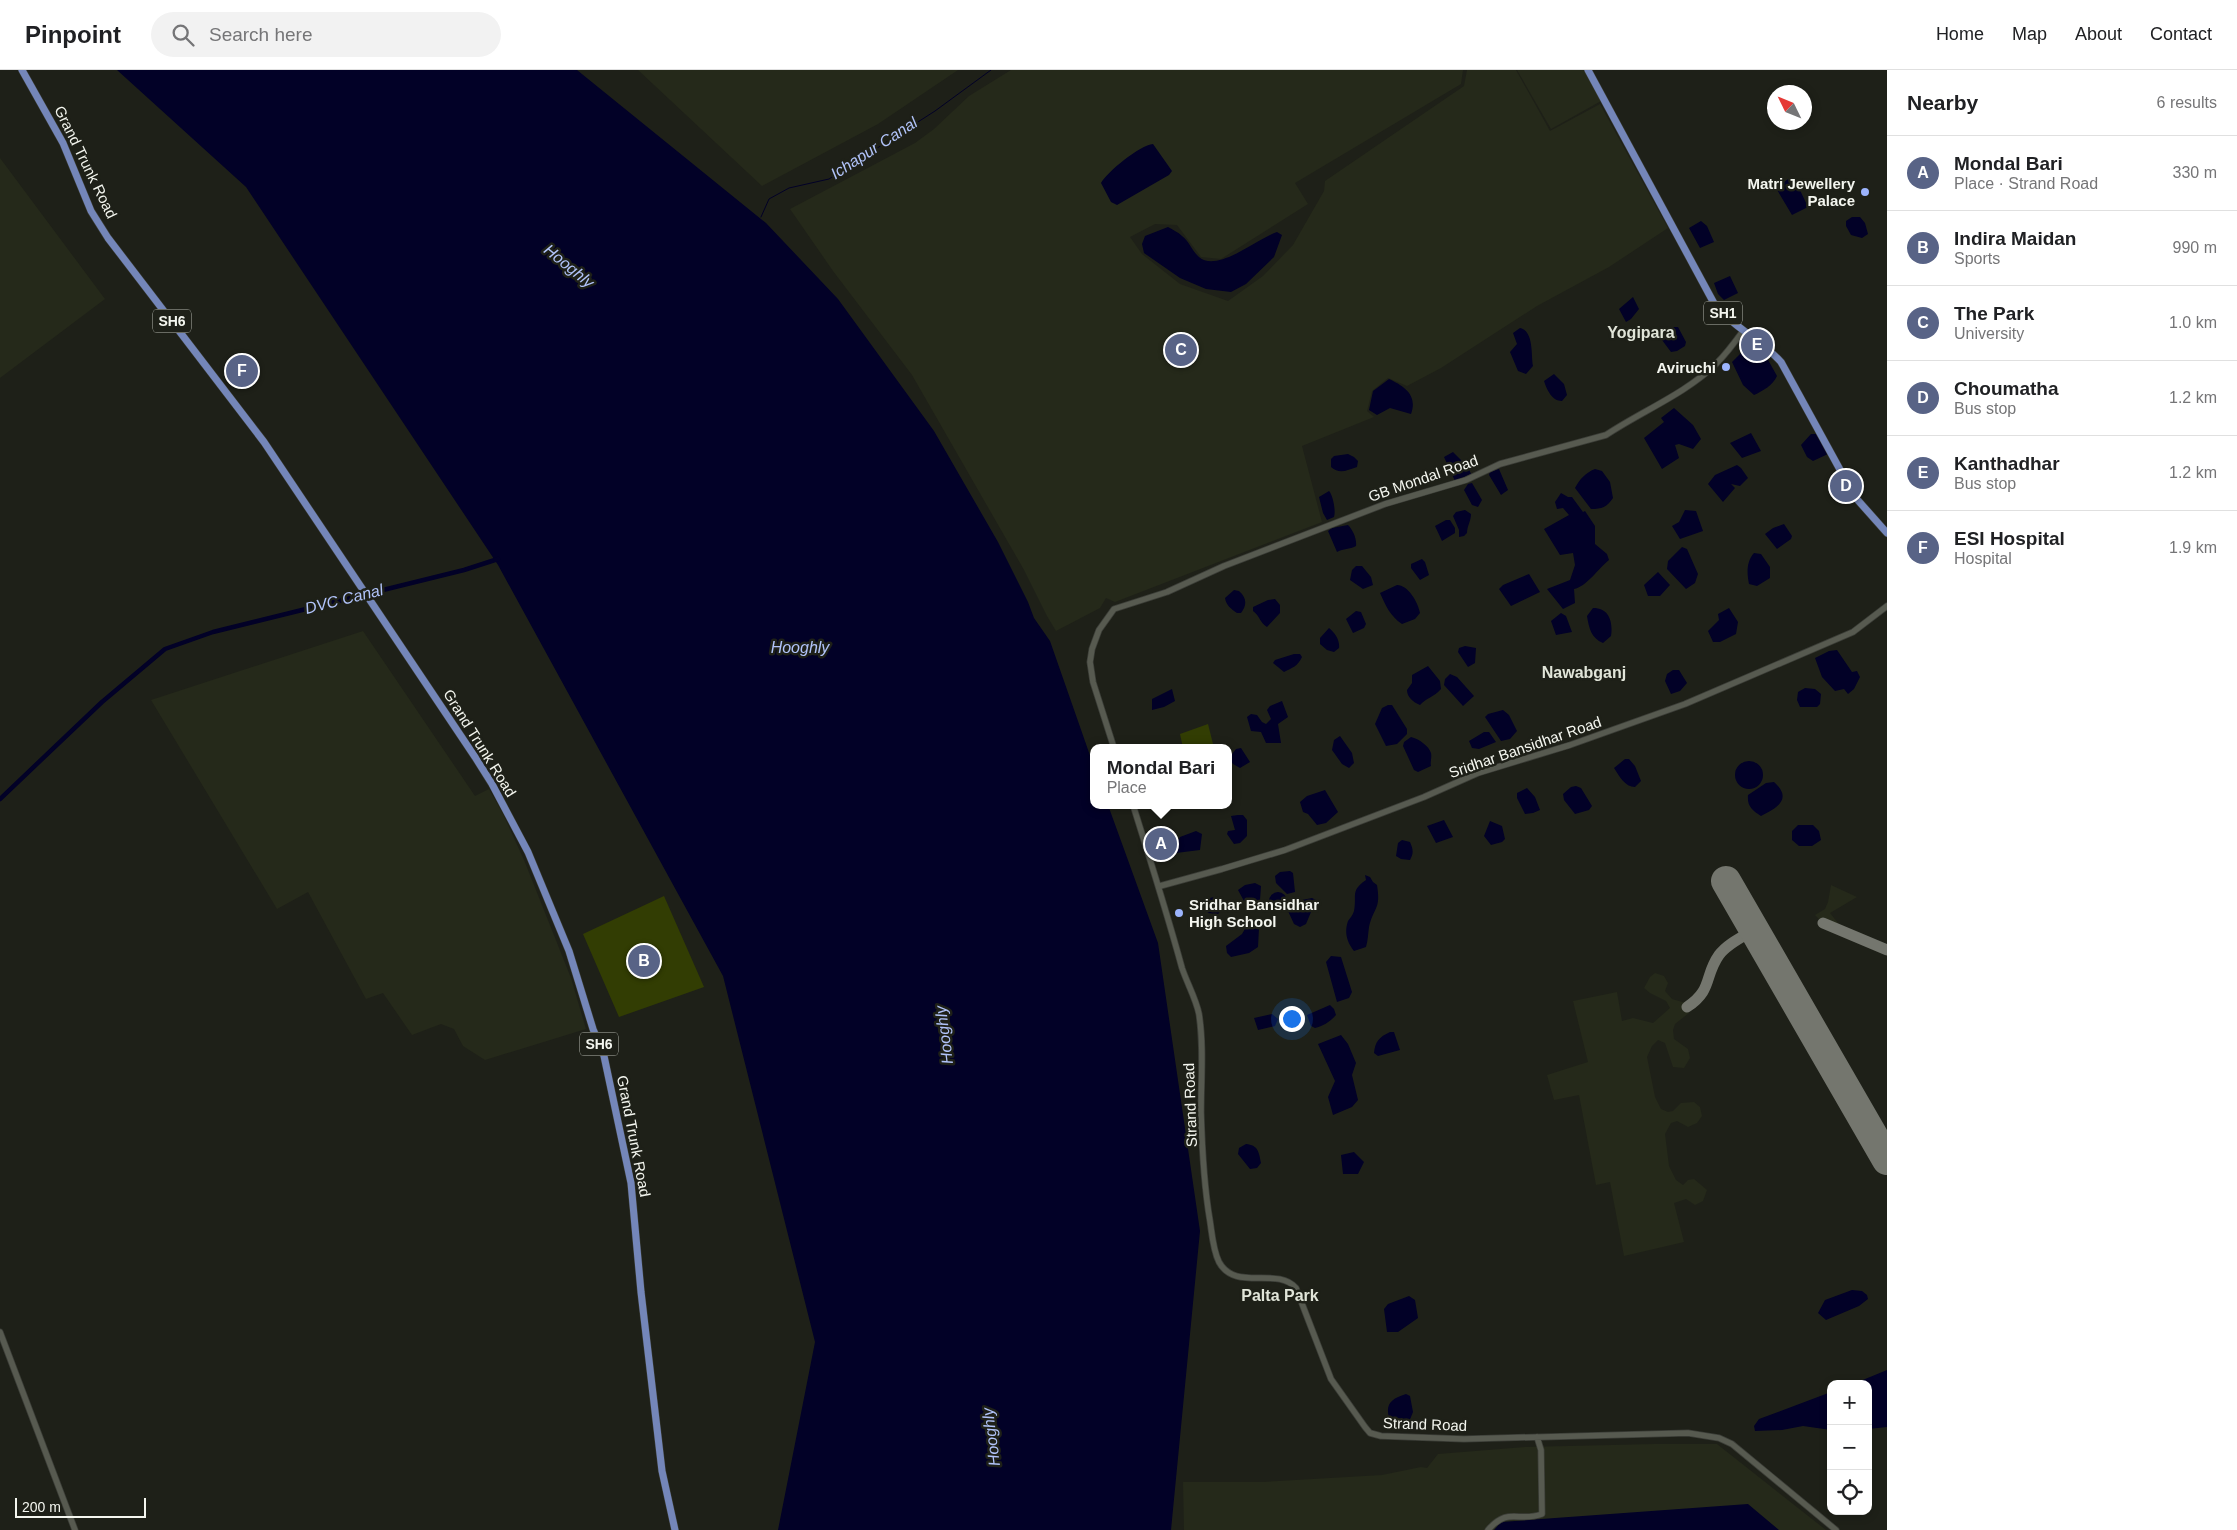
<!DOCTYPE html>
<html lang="en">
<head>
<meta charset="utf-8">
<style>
  :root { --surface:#fff; --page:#f2f2f2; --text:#202124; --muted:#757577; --line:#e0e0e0; --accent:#586386 }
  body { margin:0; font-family:Helvetica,sans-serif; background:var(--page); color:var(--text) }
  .controls { position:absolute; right:15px; bottom:15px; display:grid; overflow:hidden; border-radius:10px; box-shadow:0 2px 8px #0003 }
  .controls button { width:45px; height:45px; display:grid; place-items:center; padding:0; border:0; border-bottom:1px solid var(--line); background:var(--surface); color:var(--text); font:25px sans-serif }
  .compass { position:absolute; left:1767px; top:15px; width:45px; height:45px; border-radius:50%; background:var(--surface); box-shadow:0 2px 8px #0003; rotate:313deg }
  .scale { position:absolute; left:15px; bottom:12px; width:131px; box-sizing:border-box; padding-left:5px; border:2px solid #f4f6ef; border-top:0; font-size:14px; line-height:18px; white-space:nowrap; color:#f4f6ef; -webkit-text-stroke:4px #1e2018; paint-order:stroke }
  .you { position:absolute; left:1291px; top:948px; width:18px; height:18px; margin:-12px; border:4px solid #fff; border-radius:50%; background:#1a73e8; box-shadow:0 0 0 8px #1a73e833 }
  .badge { display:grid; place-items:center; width:32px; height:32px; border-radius:50%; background:var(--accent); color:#fff; font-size:16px; font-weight:700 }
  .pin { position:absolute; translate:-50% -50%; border:2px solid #fff; box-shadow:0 1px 5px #0006 }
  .popup { position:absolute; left:1090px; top:674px; width:142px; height:65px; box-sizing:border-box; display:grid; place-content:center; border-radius:10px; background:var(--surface); filter:drop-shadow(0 1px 4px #0005); font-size:16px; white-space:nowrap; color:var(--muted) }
  .popup b { font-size:19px; color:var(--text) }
  .popup::after { content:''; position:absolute; left:50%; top:100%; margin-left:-10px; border:10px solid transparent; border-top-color:var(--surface) }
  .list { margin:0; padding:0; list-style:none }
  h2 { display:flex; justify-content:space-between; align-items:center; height:65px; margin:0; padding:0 20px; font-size:21px }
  h2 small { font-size:16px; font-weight:400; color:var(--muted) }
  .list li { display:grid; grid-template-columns:32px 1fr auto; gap:15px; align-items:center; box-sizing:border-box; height:75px; padding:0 20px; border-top:1px solid var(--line) }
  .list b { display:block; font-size:19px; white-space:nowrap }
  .list p { margin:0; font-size:16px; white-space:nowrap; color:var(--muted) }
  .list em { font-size:16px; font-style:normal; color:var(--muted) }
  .icon { flex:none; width:28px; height:28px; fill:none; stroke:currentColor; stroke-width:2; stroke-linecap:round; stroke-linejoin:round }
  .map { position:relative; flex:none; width:1887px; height:1460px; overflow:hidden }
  header { display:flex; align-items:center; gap:30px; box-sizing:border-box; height:70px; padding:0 25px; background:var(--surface); border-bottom:1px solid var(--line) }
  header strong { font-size:24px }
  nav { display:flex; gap:28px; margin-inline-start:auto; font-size:18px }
  .search { width:350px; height:45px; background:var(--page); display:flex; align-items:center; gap:12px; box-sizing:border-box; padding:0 18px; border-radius:28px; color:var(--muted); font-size:19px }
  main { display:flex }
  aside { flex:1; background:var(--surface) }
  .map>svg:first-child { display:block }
  .built { fill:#25291a }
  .green { fill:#323d03 }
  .water { fill:#020127 }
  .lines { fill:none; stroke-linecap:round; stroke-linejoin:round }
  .stream { stroke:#020127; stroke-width:1 }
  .canal { stroke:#020127; stroke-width:4.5 }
  .taxiway { stroke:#74766e; stroke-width:11 }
  .runway { stroke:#74766e; stroke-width:30 }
  .minor-casing { stroke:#3c3e38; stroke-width:7 }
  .major-casing { stroke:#3c3e38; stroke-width:8 }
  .minor { stroke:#575a50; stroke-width:5.5 }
  .major { stroke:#7486b9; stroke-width:7 }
  .poi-dot { fill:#9cb4fd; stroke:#1e2018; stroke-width:2 }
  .labels { text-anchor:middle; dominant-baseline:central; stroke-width:5; stroke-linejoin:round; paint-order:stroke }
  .shield { fill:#1e2018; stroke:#b4b6ae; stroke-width:1 }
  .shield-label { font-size:14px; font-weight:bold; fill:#f4f6ef }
  .street-label { font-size:15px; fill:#f4f6ef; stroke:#1e2018 }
  .poi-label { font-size:15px; font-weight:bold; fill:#f4f6ef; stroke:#1e2018; text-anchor:end }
  .water-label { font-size:16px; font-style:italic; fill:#b1c3f9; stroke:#1e2018 }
  .neighbourhood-label { font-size:16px; font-weight:bold; fill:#e1e5d9; stroke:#1e2018 }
</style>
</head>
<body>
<header>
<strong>Pinpoint</strong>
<div class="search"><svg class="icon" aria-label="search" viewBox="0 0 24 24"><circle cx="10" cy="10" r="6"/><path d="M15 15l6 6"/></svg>Search here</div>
<nav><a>Home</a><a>Map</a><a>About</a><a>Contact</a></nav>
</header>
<main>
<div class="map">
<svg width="1887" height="1460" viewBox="0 0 1887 1460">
  <rect width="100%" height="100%" fill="#1e2018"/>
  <path class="built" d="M638,0H958L878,54L762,116Z
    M1011,0H1463L1461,14L1295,113L1308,134L1221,189L1201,187L1177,155L1155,154L1130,167L1142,184L1180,214L1228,231L1263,206L1293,175L1324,121L1325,111L1464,16L1467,0H1516L1550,61L1600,34L1668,158L1609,197L1537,236L1441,298L1407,316L1388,308L1372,321L1367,341L1374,347L1302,376L1322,452L1115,532L1106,528L1100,538L1056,561L1047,546L1024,500L912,305L833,201L790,139L915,73L934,59L969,26Z
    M1517,0H1585L1601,31L1551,59Z
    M0,88L105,229L0,308Z
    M363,561L475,726L489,719L503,744L524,790L571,908L586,959L485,990L463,976L454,959L441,954L412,965L383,923L366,929L308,822L277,839L151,630Z
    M1831,815L1857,827L1830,843L1846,863L1823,853L1815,845L1825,839L1828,832Z
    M1655,903L1664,906L1668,913L1665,921L1672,929L1686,933L1689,943L1675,954L1673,960L1674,969L1688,979L1690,988L1684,998L1673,997L1665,973L1658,970L1652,976L1647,987L1655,1027L1661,1039L1668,1042L1673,1041L1681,1033L1694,1032L1700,1037L1702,1046L1697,1053L1688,1057L1677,1051L1671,1053L1665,1064L1669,1096L1676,1110L1683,1115L1688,1110L1694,1109L1707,1120L1703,1131L1695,1135L1686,1129L1674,1133L1684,1172L1624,1186L1610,1112L1596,1115L1579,1025L1554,1030L1547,1005L1588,992L1573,931L1617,922L1622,951L1633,948L1653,953L1670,938L1666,931L1650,923L1644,918L1650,907Z
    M1654,1374H1717L1826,1460H1184L1183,1412H1263L1382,1405L1421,1397L1427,1398L1438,1384L1525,1377Z"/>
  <path class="green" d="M1208,654L1214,678H1183L1180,664Z
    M664,826L704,917L619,947L583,864Z"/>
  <path class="water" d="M117,0H577L766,153L838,229L934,361L998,472L1028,532L1034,548L1050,571L1093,694L1094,735H1108L1158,873L1200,1161L1171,1460H778L815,1272L723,906L498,495L246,117Z
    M1153,74L1172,101L1169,105L1117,135L1111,132L1101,113C1107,102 1140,75 1153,74Z
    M1791,107L1798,116L1808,137L1792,145L1776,118Z
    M1852,147H1860L1865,153L1868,164L1862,168L1851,165L1846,156V151Z
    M1701,151L1707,156L1714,172L1700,178L1689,158Z
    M1168,157C1173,160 1178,162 1182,166C1189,171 1192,181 1199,187C1217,203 1257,169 1277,162L1282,165L1274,187L1246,214L1231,222L1206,219L1180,208L1144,183L1142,174L1145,166Z
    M1730,206L1738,223L1724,230L1718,224L1714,213Z
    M1633,227L1639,239L1631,249L1626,252L1619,239Z
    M1674,257H1678L1686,272L1685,276L1677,281L1671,282L1662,270L1664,264Z
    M1520,258C1534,261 1531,285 1533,296L1526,304L1518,301L1510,282L1517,274L1513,263Z
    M1753,278L1767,288L1777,306C1773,315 1763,321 1754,325L1743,315L1732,292L1745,279Z
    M1554,304L1564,314L1567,325L1562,331C1552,331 1547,320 1544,311Z
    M1389,309C1404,316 1418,325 1411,344L1390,338L1377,345L1369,340L1373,321Z
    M1674,338L1693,355L1701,369L1693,379L1679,374L1675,375L1679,388L1662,399L1644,368L1664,352L1661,348Z
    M1751,363L1761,381L1742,388L1730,373Z
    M1811,364H1816L1828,384L1813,391L1807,387L1801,375Z
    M1453,382L1468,397L1471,404L1455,411L1444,387Z
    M1348,384L1354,387L1358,391L1357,397C1347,400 1340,405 1331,397V389L1334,386Z
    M1737,395L1741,398L1748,408L1740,416L1731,414L1735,418L1723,432L1708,414L1715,405Z
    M1499,399L1508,420L1501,425L1489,405L1490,402Z
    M1595,399L1602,401L1610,412L1613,428C1607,437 1602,439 1591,439L1575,418C1580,409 1585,403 1595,399Z
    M1472,413L1482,430L1478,437L1472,435L1464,420L1468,414Z
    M1329,421C1333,425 1336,441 1334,447L1327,450L1323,443L1319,427Z
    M1561,423L1568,427H1572L1583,442L1585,441L1595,456V474L1607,484L1609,490C1598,499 1586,517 1574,519L1575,533L1563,539L1547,519L1570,510L1575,495L1573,483L1560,485L1544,459L1569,445L1563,438L1557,439L1555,432Z
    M1465,440L1471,444C1471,451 1467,456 1467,463L1464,466L1459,467V460L1453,446L1456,442Z
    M1685,440L1696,441L1703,461L1680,469L1672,456L1679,452Z
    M1446,450H1450L1455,458V463L1442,471L1435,456Z
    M1784,454L1792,466L1791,469L1777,479L1765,464L1773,458Z
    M1348,455C1353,460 1357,469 1356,476C1349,480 1344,478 1337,482L1328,461L1332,458Z
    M1682,477L1687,479L1698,504L1695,513L1686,519L1667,499L1668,491Z
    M1754,483L1761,484L1770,497V508L1757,516L1749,514C1747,504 1746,492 1754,483Z
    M1422,489L1425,492L1429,505L1420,510L1411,498V494Z
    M1356,496H1362L1371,507L1373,515L1363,519L1350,510L1352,500Z
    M1658,502L1670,515L1660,526H1648L1644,515Z
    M1529,504L1540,522L1511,536L1499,519L1503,515Z
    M1397,515C1408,515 1418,532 1420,543L1415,549L1402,554C1390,546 1386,536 1380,523Z
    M1234,520L1239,521C1247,528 1247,535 1241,543H1237C1231,539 1226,535 1225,528Z
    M1275,529L1280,535V543L1267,557C1260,553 1260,546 1253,541V537L1268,530Z
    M1593,538C1610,538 1613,553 1611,566L1603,573C1591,568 1589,558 1587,546Z
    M1729,538L1738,552L1736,564L1720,572H1713L1708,561L1719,550L1718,544Z
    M1356,541L1361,542L1366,554L1364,558L1353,563L1346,549Z
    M1561,543L1566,546L1572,562L1556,565L1551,551Z
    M1329,558C1335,563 1340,570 1339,578L1334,582L1327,580L1320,574V568Z
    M1465,576L1476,578L1475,593L1468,597L1458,582L1459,578Z
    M1837,580L1852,602L1857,601L1860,607L1854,619L1848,624L1844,619L1835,621L1822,607L1815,588L1829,581Z
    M1294,584H1300L1302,587C1298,596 1292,598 1284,602L1273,593L1275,590Z
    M1428,596L1440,611L1441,619C1434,627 1426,628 1420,635C1413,632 1407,627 1407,620L1412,613V605Z
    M1673,600H1679L1687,613L1680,621L1671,624L1665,611L1667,604Z
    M1450,604L1457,607L1474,626L1463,636L1444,615L1445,609Z
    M1805,618L1815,619L1821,624L1820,634L1817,637H1800L1797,630L1798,622Z
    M1172,619L1175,631L1164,637L1152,640V629Z
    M1282,631L1288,647L1278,654L1281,673H1266L1261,662L1251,661L1247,647L1251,644L1257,645L1262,652L1266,654L1271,649L1267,640L1270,636Z
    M1388,635H1392L1407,659V664L1397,674L1386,676L1375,654L1382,638Z
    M1503,640L1509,645L1517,661L1510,669L1501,671L1485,647L1488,644Z
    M1484,662H1489L1496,672L1479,679L1472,678L1469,671Z
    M1340,666L1352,683L1354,693L1349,698L1342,694L1332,680L1334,670Z
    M1411,667C1419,669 1429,676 1431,683C1432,688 1430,692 1431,696L1418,702L1414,700L1403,676L1404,672Z
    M1241,678L1250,692L1240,698L1233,694L1229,688L1236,679Z
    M1625,689H1629L1635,696L1641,711L1635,717C1625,717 1619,706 1614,698Z
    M1735 705a14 14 0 1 1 28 0a14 14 0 1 1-28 0Z
    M1774,712C1793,729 1777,738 1761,746C1752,740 1747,736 1748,725L1766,713Z
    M1576,716L1581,718L1592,736L1589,740L1575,744L1564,730L1563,724L1571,717Z
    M1527,718L1535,727L1540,740L1533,743L1525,744L1517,728V723Z
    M1325,720L1338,742L1326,753L1317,755L1308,744L1303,742L1300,732L1307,726Z
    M1238,745H1243L1247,750V766L1240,773L1234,774L1227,764L1228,761L1235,760L1231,746Z
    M1444,750L1453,767L1436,773L1427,756Z
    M1490,751L1502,756L1505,769L1502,772L1491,775L1484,766Z
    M1798,755H1813L1819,761L1821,770L1812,776H1799L1792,770V761Z
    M1196,761L1202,764L1200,780L1176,783L1175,775L1180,767Z
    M1402,770L1410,772C1413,779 1414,783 1410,790L1401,789L1396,786L1398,773Z
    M1290,801L1293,803L1295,822L1287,824L1276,813L1275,806L1280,802Z
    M1365,805L1370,807L1373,812L1377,815C1381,840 1374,836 1369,857C1368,864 1368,870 1366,877L1354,881C1347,872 1344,863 1348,851C1350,848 1353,845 1354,841C1357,825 1350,821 1366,810Z
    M1255,813L1261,816L1260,830L1244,831L1238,820L1245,815Z
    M1269 831a9 9 0 1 1 18 0a9 9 0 1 1-18 0Z
    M1214,827L1223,834L1224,837L1218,844L1208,843L1203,832L1206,829Z
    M1312,828L1316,830L1306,854L1300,857L1294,854L1288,841L1292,832Z
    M1249,852L1253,855L1252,857L1259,858L1258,877L1249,883L1231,887L1227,883L1226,876L1242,864Z
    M1331,886L1341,887L1352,922L1349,928L1337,932L1326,892Z
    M1330,935L1334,939L1336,945C1330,952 1323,956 1315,958L1311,956L1307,945Z
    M1272,944L1278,949L1275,956L1258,960L1254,948Z
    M1390,962H1394L1400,980L1378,986L1374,983C1375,972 1379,967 1390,962Z
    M1341,965L1348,974L1356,993L1352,1005L1358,1030L1352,1037L1333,1045L1328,1027L1335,1011L1318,974Z
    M1246,1074C1258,1075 1259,1082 1261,1093L1257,1098L1250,1099L1238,1084L1239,1078Z
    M1354,1082L1364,1092L1358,1104H1343L1341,1085Z
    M1852,1220L1862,1221L1867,1225L1868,1229L1859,1236L1826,1250L1818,1243L1825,1230Z
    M1409,1226L1415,1230L1418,1248L1398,1262H1387L1384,1239L1388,1234Z
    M1887,1300V1357L1868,1359V1314H1853Z
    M1831,1322V1360L1803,1356L1782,1360L1755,1361L1754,1356L1759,1349Z
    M1406,1324L1410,1326L1413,1342L1409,1352L1399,1357L1391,1353C1384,1336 1389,1329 1406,1324Z
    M1748,1434L1779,1460H1494L1501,1452Z"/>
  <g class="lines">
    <path class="stream" d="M761,147L769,129L789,118L829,109L935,41L991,0"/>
    <path class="canal" d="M0,729L102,632L165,579L213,562L464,500L498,489"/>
    <path class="taxiway" d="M1823,853L1887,880
      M1687,937C1713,920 1704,906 1719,885C1727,874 1742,867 1754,860"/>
    <path class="runway" d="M1726,811L1887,1090"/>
    <defs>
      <path id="minor" d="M1114,678L1093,612L1090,592L1092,579L1099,560L1114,539L1167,522L1224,496L1385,434L1466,410L1500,394L1606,365C1642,341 1685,324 1716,294C1726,284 1735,272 1743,261
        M1133,735C1150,789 1167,843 1182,898C1187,913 1196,929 1199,944C1204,976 1201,1010 1201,1042C1202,1078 1204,1116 1210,1151C1212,1164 1213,1180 1219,1192C1235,1222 1277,1196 1296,1218L1331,1309L1365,1357L1370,1363L1381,1366L1464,1369L1688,1363L1719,1368L1732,1374L1836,1460
        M1160,816L1222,799L1285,780L1424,727L1478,703L1570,675L1685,634L1853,562L1887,536
        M0,1262L75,1460
        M1488,1460C1509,1436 1518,1453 1542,1444L1541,1380L1537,1367"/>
      <path id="major" d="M22,0L63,73L91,141L108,168L264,372L475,687L492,714L528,782L569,881L593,959L604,986L631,1113L641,1222L662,1401L675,1460
        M1588,0L1716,237C1736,258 1762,271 1781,292L1855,427L1887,463"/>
    </defs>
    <use href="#minor" class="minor-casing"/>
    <use href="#major" class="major-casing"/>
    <use href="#minor" class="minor"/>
    <use href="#major" class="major"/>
  </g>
  <g class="poi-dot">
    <circle cx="1865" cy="122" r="5"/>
    <circle cx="1726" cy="297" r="5"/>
    <circle cx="1179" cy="843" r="5"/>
  </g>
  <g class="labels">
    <g class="shield">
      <rect x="1704" y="231.5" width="38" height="23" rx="4"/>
      <rect x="153" y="239.5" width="38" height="23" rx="4"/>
      <rect x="580" y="962.5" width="38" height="23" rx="4"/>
    </g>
    <g class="shield-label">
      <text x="1723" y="243">SH1</text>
      <text x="172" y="251">SH6</text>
      <text x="599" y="974">SH6</text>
    </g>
    <g class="street-label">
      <text transform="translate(86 92) rotate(64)">Grand Trunk Road</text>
      <text transform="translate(1423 408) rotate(-19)">GB Mondal Road</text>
      <text transform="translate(480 673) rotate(58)">Grand Trunk Road</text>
      <text transform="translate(1525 677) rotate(-19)">Sridhar Bansidhar Road</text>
      <text transform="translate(1190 1035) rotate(-92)">Strand Road</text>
      <text transform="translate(634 1066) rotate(79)">Grand Trunk Road</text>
      <text transform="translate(1425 1354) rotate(2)">Strand Road</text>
    </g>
    <g class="poi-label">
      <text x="1855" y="113">Matri Jewellery<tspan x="1855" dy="17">Palace</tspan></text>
      <text x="1716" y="297">Aviruchi</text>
      <text x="1189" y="834" text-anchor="start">Sridhar Bansidhar<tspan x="1189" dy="17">High School</tspan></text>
    </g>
    <g class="water-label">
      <text transform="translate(874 78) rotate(-33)">Ichapur Canal</text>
      <text transform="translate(569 196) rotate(39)">Hooghly</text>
      <text transform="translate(344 529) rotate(-14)">DVC Canal</text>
      <text x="800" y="577">Hooghly</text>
      <text transform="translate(944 965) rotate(-97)">Hooghly</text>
      <text transform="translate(991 1367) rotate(-97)">Hooghly</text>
    </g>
    <g class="neighbourhood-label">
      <text x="1641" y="262">Yogipara</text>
      <text x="1584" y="602">Nawabganj</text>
      <text x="1280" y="1225">Palta Park</text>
    </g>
  </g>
</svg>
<div class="controls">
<button>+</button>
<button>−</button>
<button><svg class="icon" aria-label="locate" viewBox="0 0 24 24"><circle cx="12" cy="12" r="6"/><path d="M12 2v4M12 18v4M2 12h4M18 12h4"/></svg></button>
</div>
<svg class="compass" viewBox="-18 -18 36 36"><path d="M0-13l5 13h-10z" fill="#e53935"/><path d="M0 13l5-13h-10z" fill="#757577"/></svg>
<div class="scale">200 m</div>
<div class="you"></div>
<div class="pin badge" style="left:1161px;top:774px">A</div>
<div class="popup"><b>Mondal Bari</b>Place</div>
<div class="pin badge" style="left:644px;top:891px">B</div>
<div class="pin badge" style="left:1181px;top:280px">C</div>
<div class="pin badge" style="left:1846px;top:416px">D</div>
<div class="pin badge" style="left:1757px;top:275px">E</div>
<div class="pin badge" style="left:242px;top:301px">F</div>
</div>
<aside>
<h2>Nearby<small>6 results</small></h2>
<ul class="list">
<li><span class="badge">A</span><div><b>Mondal Bari</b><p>Place · Strand Road</p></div><em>330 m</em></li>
<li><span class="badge">B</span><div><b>Indira Maidan</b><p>Sports</p></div><em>990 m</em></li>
<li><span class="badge">C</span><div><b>The Park</b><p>University</p></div><em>1.0 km</em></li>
<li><span class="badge">D</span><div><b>Choumatha</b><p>Bus stop</p></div><em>1.2 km</em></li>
<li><span class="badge">E</span><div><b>Kanthadhar</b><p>Bus stop</p></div><em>1.2 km</em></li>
<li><span class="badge">F</span><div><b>ESI Hospital</b><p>Hospital</p></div><em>1.9 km</em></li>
</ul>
</aside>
</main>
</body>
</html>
